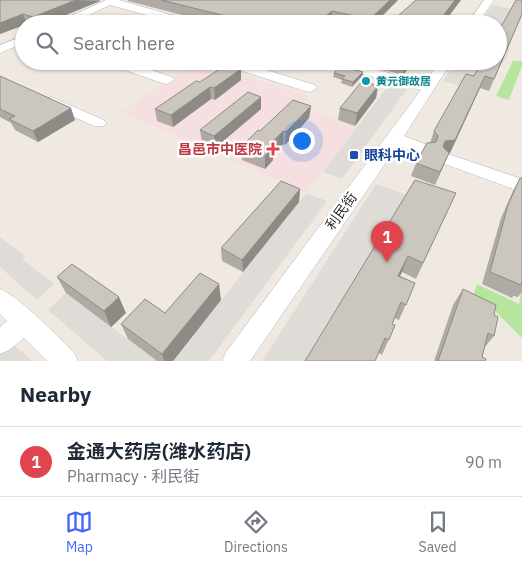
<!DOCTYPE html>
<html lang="en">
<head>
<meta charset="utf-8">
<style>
  :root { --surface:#fff; --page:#f2f2f3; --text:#1f2937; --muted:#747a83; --line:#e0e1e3; --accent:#4264fb }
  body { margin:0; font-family:"IBM Plex Sans","Noto Sans SC",sans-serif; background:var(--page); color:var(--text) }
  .you { position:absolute; left:301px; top:140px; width:18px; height:18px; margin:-12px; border:4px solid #fff; border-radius:50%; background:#1a73e8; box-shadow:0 0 0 8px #1a73e833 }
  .badge { display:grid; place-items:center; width:32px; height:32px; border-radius:50%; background:var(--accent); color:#fff; font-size:16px; font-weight:700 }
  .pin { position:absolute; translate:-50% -41px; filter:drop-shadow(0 1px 2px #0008) }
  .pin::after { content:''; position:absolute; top:26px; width:18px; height:15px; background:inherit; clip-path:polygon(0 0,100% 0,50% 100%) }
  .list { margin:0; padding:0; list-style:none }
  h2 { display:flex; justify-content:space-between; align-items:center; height:65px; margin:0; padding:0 20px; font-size:21px }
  h2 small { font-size:16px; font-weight:400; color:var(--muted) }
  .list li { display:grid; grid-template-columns:32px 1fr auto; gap:15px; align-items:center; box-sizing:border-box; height:70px; padding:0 20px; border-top:1px solid var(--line) }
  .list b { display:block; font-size:19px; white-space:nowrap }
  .list p { margin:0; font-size:16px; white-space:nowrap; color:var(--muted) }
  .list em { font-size:16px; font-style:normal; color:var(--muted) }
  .icon { flex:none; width:28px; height:28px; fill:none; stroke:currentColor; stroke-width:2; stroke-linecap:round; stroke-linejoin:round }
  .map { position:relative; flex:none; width:522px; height:361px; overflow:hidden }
  .search { position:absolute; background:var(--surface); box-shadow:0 1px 4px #0004; left:15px; right:15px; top:15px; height:55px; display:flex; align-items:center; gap:12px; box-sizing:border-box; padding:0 18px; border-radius:28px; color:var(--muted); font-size:19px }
  .sheet { height:135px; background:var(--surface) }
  nav { display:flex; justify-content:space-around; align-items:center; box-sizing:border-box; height:70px; border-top:1px solid var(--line); background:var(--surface); font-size:14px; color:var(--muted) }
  nav a { display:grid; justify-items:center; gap:2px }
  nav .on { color:var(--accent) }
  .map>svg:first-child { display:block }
  .medical { fill:#f5dfe0 }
  .green { fill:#b6e59e }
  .plaza { fill:#dfdcd8 }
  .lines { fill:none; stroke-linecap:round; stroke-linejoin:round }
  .minor-casing { stroke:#b4b7c1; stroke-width:1 }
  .minor { fill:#fff; fill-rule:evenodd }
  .wall { fill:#afaba4 }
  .shaded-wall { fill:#8e8b86 }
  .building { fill:#cbc7bf; stroke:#8e8b86 }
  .culture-dot { fill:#0f9aa8; stroke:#fff; stroke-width:2 }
  .health-dot { fill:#e0444e; stroke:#fff; stroke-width:2 }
  .transit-dot { fill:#1a4fb4; stroke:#fff; stroke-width:2 }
  .labels { text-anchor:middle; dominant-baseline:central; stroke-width:5; stroke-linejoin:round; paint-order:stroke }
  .far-culture-label { font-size:11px; font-weight:bold; fill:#0d838f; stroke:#fff; text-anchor:start }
  .health-label { font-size:14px; font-weight:bold; fill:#be3a42; stroke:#fff; text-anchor:end }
  .transit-label { font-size:14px; font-weight:bold; fill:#164399; stroke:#fff; text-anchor:start }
  .street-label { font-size:14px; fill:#2e2e2e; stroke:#fff }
</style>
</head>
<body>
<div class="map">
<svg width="522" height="361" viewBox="0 0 522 361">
  <rect width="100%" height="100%" fill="#efe9e1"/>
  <path class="medical" d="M199,61L309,96L298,107L358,127L306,193L121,112Z"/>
  <path class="green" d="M513,61H522V66L509,100L496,96Z
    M477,284L519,304L522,288V338L491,307L473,297Z"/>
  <path class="plaza" d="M492,5L511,9L498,33V24H480Z
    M456,61H483L469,88L443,81Z
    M392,81L409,86L342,179L323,172Z
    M376,184L410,196L311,361H262Z
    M306,193L327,201L209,361H173Z
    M0,237L25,256L22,259L54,284L37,300L0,267Z
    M66,293L157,361H107L48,310Z
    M13,344L32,361H0V354Z"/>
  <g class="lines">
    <defs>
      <path id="minor" d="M106,0H119L196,22L197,24H179L110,5L87,16L107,24H91L78,20L68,24H54Z
        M484,0H494L477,24H467Z
        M24,36V43L0,53V45Z
        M106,61H125L172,77L174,80L167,84L162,83L108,64Z
        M218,61H237L315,85L317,88L310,92L305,91L220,64Z
        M324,61H345L425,83L440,61H452L404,136L430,146L432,150L430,154H418L398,145L250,361H222L226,352L421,90L326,64Z
        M51,97L104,120L106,123L104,126H94L46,104L44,101Z
        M448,154L522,179V192L442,163L440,159L442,155Z
        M0,289C15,294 60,337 72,351C75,353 76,357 78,361H47L24,338L9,350L0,354V327L7,321L0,314Z"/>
    </defs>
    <use href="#minor" class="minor-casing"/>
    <use href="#minor" class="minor"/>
  </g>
  <path class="wall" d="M0,0H100V1L44,24H24V25L0,34Z
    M128,0H398L374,24H345L331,20L327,24H217L128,1Z
    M522,15L489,91L480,88L450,153H449L435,185L411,176L416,163L430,143L434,131L474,76Z
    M358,61H414L403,75L358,63Z
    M363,72L362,76L352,87L341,83L342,80L333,77L334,73Z
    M0,76L75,120L38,142L15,130L11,123L0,117Z
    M241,80L215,100L211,99L173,127L157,121L155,109L200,82Z
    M378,86L376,98L355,126L338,120L340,108Z
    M261,97V109L215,148L202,143L200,130Z
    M311,106L309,118L285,145L283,144L273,154V160L265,169L242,160L241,147Z
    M520,178H522V292L518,297L513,296L512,298L482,284L501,218L513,191Z
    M300,189L299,202L243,272L222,261L221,248Z
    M456,193L416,279L402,272L400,276L415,283L399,320L395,318L392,324L395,325L382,355L379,353L305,361Z
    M57,277L126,313L111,327L66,293Z
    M463,289L494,315V336L484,348L482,357L485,361H434L453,305Z
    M221,300L173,361H157L128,339L121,324Z"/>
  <path class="shaded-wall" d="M76,0L100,1L44,24H35L33,17Z
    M390,0H398L374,24H365Z
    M455,0H461L443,24H437Z
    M332,11L331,20L327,24H316Z
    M23,14L27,24H24V25L0,34V23Z
    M273,19V24H265Z
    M406,61H414L403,75Z
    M241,69V80L215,100L214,88Z
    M363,72L362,76L352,87L353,82Z
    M485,76L480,88L450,153H449L435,185L440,172V154L445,141Z
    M378,86L376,98L355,126L357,113Z
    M210,87L211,99L173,127L171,115Z
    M261,97V109L215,148L214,136Z
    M311,106L309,118L285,145L286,132Z
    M71,108L75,120L38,142L33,131Z
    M283,131V144L273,154V160L265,169V156L269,146Z
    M300,189L299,202L243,272L242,260Z
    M408,256L402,272L392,291L398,276Z
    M219,284L221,300L173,361H164L162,354Z
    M119,297L126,313L111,327L104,311Z"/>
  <path class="building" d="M0,0H76L33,17L23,14L0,23Z
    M161,0H390L365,24H347L355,16L332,11L316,24H295L273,19L265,24H247L250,22Z
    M416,0H455L437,24H389Z
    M516,0H522V14L494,79L485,76L455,140L445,141L443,147L449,153L440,172L416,163L427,143L436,142L438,136L434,131L466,74L474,76L482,61H498V32Z
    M227,64L241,69L214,88L210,87L171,115L155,109L196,81L200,82Z
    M340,66L363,72L353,82L342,79L345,76L334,73Z
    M0,76L71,108L33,131L9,119L15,116L0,109Z
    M362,81L378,86L357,113L340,108Z
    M248,92L261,97L214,136L200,130Z
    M293,100L311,106L286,132L283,131L269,146L273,147L265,156L241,147L258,130L260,131Z
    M520,178H522V282L521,285L490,272L508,205Z
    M415,180L456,193L423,263L408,256L398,276L415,283L406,305L401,302L392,324L395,325L389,340L385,338L375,361H305Z
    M281,181L300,189L242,260L221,248Z
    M72,264L119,297L104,311L57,277Z
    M200,273L219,284L162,354L121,324L145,299L165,313Z
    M463,289L496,305L494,315L498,317L494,336L488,333L482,357L486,359L485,361H438Z"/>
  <circle class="culture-dot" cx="366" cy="81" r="5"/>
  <path class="health-dot" d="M270.5 141.5h5v5h5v5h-5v5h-5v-5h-5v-5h5z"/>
  <rect class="transit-dot" x="349" y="150" width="10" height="10" rx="2.5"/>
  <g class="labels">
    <g class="far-culture-label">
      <text x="376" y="81">黄元御故居</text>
    </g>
    <g class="health-label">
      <text x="262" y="149">昌邑市中医院</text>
    </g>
    <g class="transit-label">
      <text x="364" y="155">眼科中心</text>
    </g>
    <g class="street-label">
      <text transform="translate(341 211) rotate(-54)">利民街</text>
    </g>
  </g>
</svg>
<div class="you"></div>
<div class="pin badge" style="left:387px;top:262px;background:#e0444e">1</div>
<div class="search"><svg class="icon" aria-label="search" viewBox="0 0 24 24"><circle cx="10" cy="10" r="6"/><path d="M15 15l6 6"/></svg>Search here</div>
</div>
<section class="sheet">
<h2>Nearby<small></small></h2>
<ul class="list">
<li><span class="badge" style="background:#e0444e">1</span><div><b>金通大药房(潍水药店)</b><p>Pharmacy · 利民街</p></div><em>90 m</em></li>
</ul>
</section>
<nav>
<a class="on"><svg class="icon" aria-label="map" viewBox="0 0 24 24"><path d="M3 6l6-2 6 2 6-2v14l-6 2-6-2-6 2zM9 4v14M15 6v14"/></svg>Map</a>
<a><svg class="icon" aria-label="directions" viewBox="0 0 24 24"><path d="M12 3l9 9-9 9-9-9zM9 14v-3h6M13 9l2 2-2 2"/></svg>Directions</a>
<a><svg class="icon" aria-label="saved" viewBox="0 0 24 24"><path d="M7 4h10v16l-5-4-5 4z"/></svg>Saved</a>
</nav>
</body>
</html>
